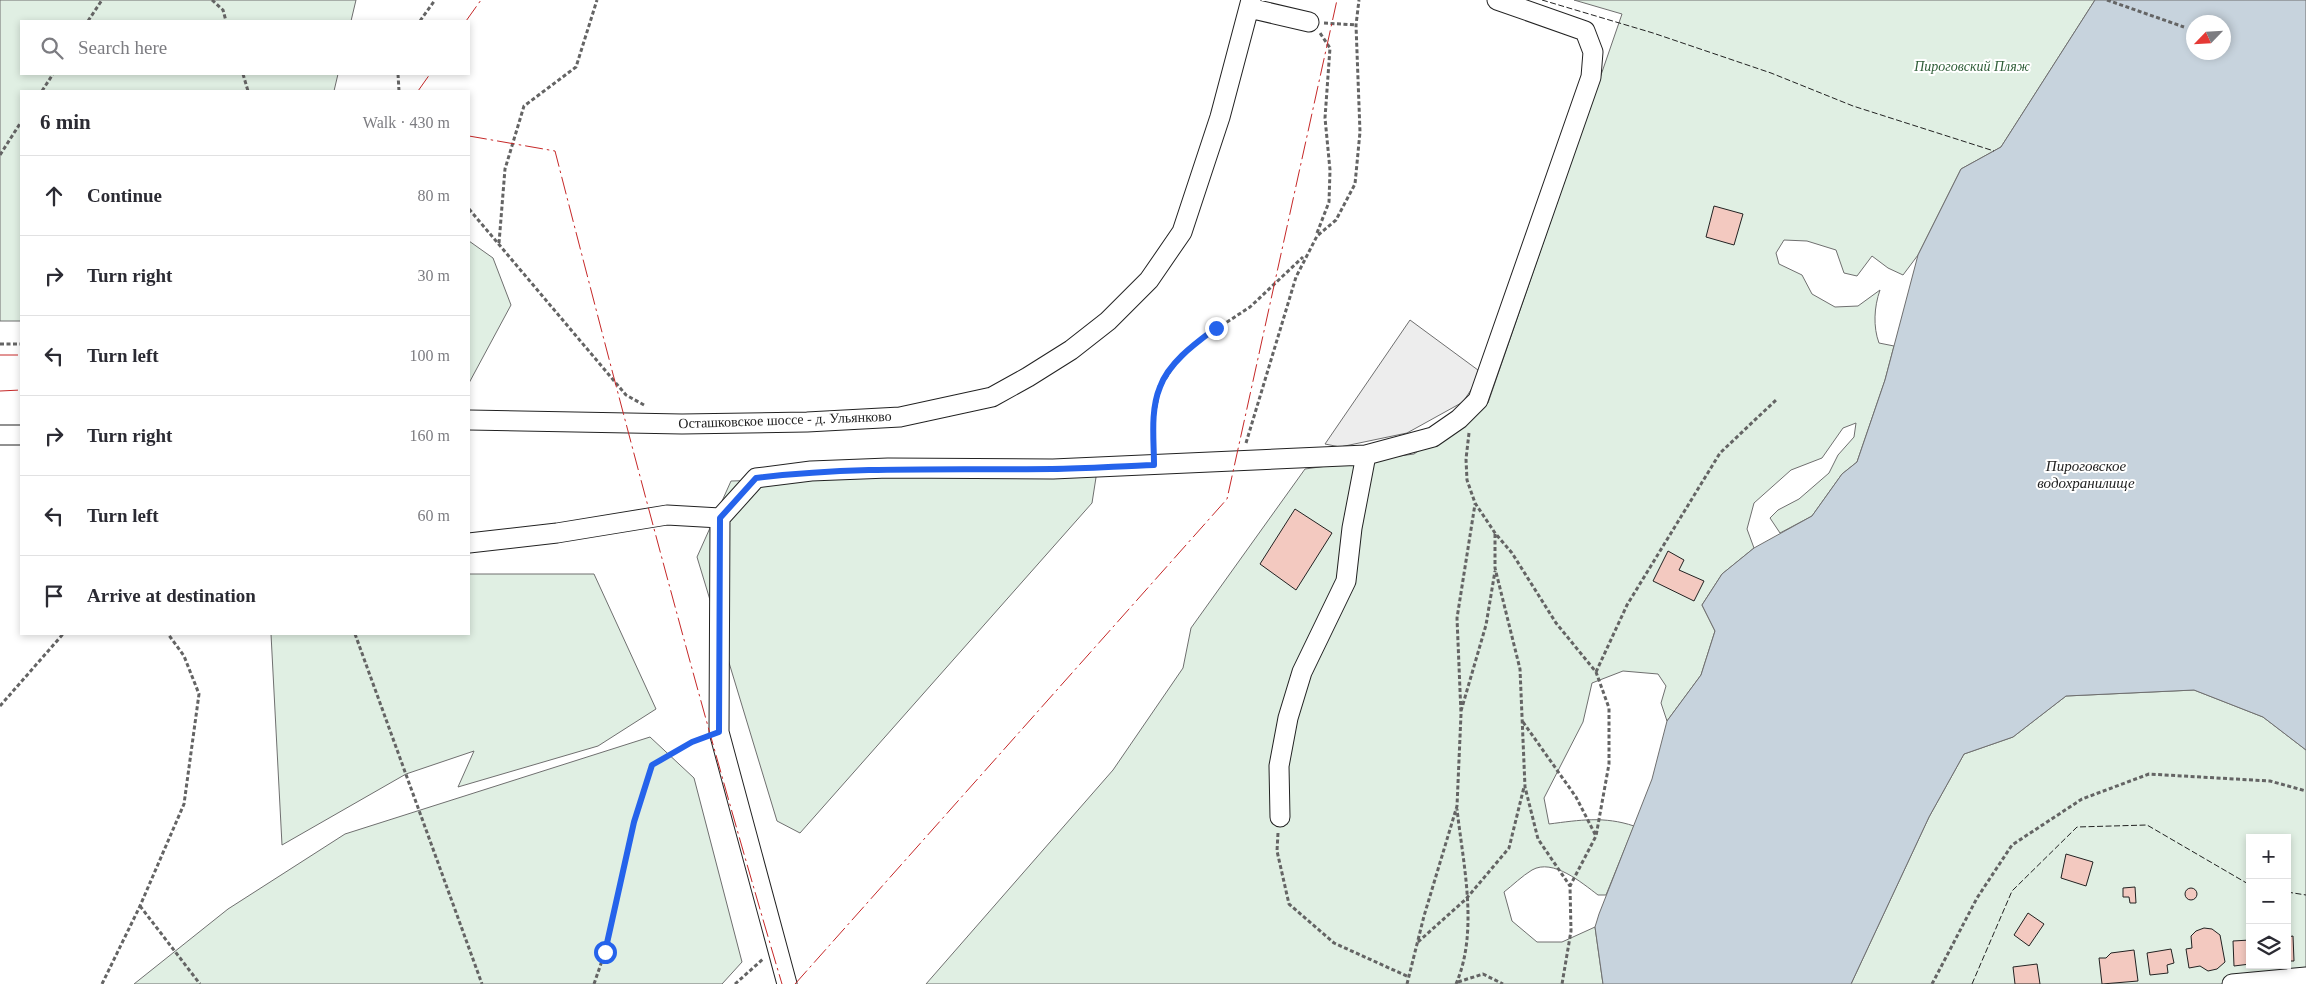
<!DOCTYPE html>
<html lang="en">
<head>
<meta charset="utf-8">
<style>
  :root { --surface:#fff; --page:#f2f2f3; --text:#2b2b33; --muted:#7c7c81; --line:#e1e1e2 }
  body { margin:0; font-family:Georgia,serif; background:var(--page); color:var(--text) }
  .controls { position:absolute; right:15px; bottom:15px; display:grid; overflow:hidden; border-radius:0px; box-shadow:0 2px 8px #0003 }
  .controls button { width:45px; height:45px; display:grid; place-items:center; padding:0; border:0; border-bottom:1px solid var(--line); background:var(--surface); color:var(--text); font:25px sans-serif }
  .compass { position:absolute; left:2186px; top:15px; width:45px; height:45px; border-radius:50%; background:var(--surface); box-shadow:0 2px 8px #0003; rotate:245deg }
  .stop { position:absolute; width:15px; height:15px; margin:-11px; border:4px solid #2563eb; border-radius:50%; background:#fff }
  .stop.end { background:#2563eb; border-color:#fff; box-shadow:0 1px 5px #0008 }
  .list { margin:0; padding:0; list-style:none }
  h2 { display:flex; justify-content:space-between; align-items:center; height:65px; margin:0; padding:0 20px; font-size:21px }
  h2 small { font-size:16px; font-weight:400; color:var(--muted) }
  .list li { display:grid; grid-template-columns:32px 1fr auto; gap:15px; align-items:center; box-sizing:border-box; height:80px; padding:0 20px; border-top:1px solid var(--line) }
  .list b { display:block; font-size:19px; white-space:nowrap }
  .list em { font-size:16px; font-style:normal; color:var(--muted) }
  .icon { flex:none; width:28px; height:28px; fill:none; stroke:currentColor; stroke-width:2; stroke-linecap:round; stroke-linejoin:round }
  .map { position:relative; flex:none; width:2306px; height:984px; overflow:hidden }
  .search { position:absolute; background:var(--surface); box-shadow:0 2px 8px #0003; left:20px; top:20px; width:450px; height:55px; display:flex; align-items:center; gap:12px; box-sizing:border-box; padding:0 18px; border-radius:0px; color:var(--muted); font-size:19px }
  .panel { position:absolute; background:var(--surface); box-shadow:0 2px 8px #0003; left:20px; top:90px; width:450px; height:545px; border-radius:0px }
  .map>svg:first-child { display:block }
  .green { fill:#e0efe3; stroke:#6f6f6f; fill-rule:evenodd }
  .parking { fill:#ededed; stroke:#6f6f6f }
  .water { fill:#c7d3dd; stroke:#6f6f6f; fill-rule:evenodd }
  .building { fill:#f3c9c0; stroke:#222 }
  .lines { fill:none; stroke-linecap:round; stroke-linejoin:round }
  .minor-casing { stroke:#222; stroke-width:21 }
  .path { stroke:#646464; stroke-width:3; stroke-dasharray:4 2.5; stroke-linecap:butt }
  .minor { stroke:#fff; stroke-width:19 }
  .fence { stroke:#222; stroke-width:1; stroke-dasharray:6 2.5; stroke-linecap:butt }
  .power { stroke:#c62828; stroke-width:1; stroke-dasharray:18 4 2.5 4; stroke-linecap:butt }
  .route { stroke:#2563eb; stroke-width:6 }
  .labels { text-anchor:middle; dominant-baseline:central; stroke-width:4; stroke-linejoin:round; paint-order:stroke }
  .park-label { font-size:14px; font-style:italic; fill:#2f5e38; stroke:#fff }
  .street-label { font-size:14px; fill:#222; stroke:#fff }
  .water-label { font-size:15px; font-style:italic; fill:#222; stroke:#fff }
</style>
</head>
<body>
<div class="map">
<svg width="2306" height="984" viewBox="0 0 2306 984">
  <rect width="100%" height="100%" fill="#fff"/>
  <path class="green" d="M0,0H356L351,21H21V74H338L334,91H21V321H0Z
    M1574,0H2095L2001,147L1961,169L1918,255L1903,275L1888,268L1872,256L1857,276L1844,273L1836,250L1807,241L1784,240L1776,253L1779,264L1802,275L1812,294L1835,307L1858,306L1880,290C1874,307 1873,327 1879,343L1894,346L1885,380L1857,462L1842,474L1812,516L1780,533L1770,518L1778,510L1799,499L1829,473L1838,455L1854,437L1856,423L1843,428L1822,458L1791,470L1754,503L1747,529L1754,548L1722,574L1702,605L1715,631L1701,675L1667,721L1661,703L1666,686L1658,674L1623,671L1592,683L1583,722L1544,798L1549,824C1580,820 1604,816 1634,826L1606,895H1598C1582,883 1553,858 1532,870C1522,876 1513,885 1504,892L1512,921L1537,942H1562L1595,927L1603,984H926L1113,770L1183,668L1191,628L1305,469L1414,454L1488,403L1622,14Z
    M469,241L493,258L511,305L469,383Z
    M1097,471L1092,503L800,833L777,821L697,557L731,481Z
    M469,574H594L656,709L598,746L458,787L474,751L406,774L282,845L271,634H469Z
    M2194,690L2263,717L2306,750V984H1851L1929,817L1964,754L2013,737L2066,696ZM2250,838H2287V965H2250Z
    M650,737L694,778L742,962L722,984H134L228,909L345,834Z"/>
  <path class="parking" d="M1410,320L1482,373L1463,402L1407,433L1340,447L1325,444Z"/>
  <path class="water" d="M2095,0H2306V750L2263,717L2194,690L2066,696L2013,737L1964,754L1929,817L1851,984H1603L1595,927L1599,914L1652,779L1667,721L1701,675L1715,631L1702,605L1722,574L1754,548L1812,516L1842,474L1857,462L1885,380L1918,255L1961,169L2001,147ZM2194,22H2224V52H2194Z"/>
  <path class="building" d="M1714,206L1743,214L1734,245L1706,237Z
    M1295,509L1332,533L1296,590L1260,564Z
    M1668,551L1684,560L1679,570L1704,581L1694,601L1653,581Z
    M2066,854L2093,862L2086,886L2061,878Z
    M2135,887L2136,903H2130L2129,897H2123V888Z
    M2185 894a6 6 0 1 1 12 0a6 6 0 1 1-12 0Z
    M2028,913L2044,924L2029,946L2014,935Z
    M2204,928L2212,929L2220,935L2225,962L2217,969L2208,971L2200,966L2189,968L2186,949L2192,948L2191,936L2196,931Z
    M2293,936L2294,961H2287V937Z
    M2250,940V964L2234,966L2233,941Z
    M2171,949L2174,963L2167,965L2168,973L2150,975L2147,953Z
    M2134,950L2138,981L2102,984L2099,958H2106L2111,953Z
    M2037,964L2040,984H2015L2013,967Z"/>
  <g class="lines">
    <defs>
      <path id="minor" d="M1249,8L1309,22
        M469,420L682,424L807,422L900,417L992,397L1028,377L1071,350L1108,321L1149,280L1182,232L1220,117L1251,0
        M0,435H21
        M469,543L557,533L667,515L720,518
        M1280,817L1279,766L1288,718L1302,672L1346,581L1352,528L1366,455
        M787,984L719,732L720,518L756,478L811,471L888,468L1053,469L1366,455L1433,437L1459,419L1478,400L1591,77L1593,52L1585,31L1497,0
        M2232,984L2306,977"/>
    </defs>
    <use href="#minor" class="minor-casing"/>
    <path class="path" d="M212,0L223,10L226,21
      M2107,0L2184,27
      M88,21L102,0
      M420,21L435,0
      M1324,23L1356,25
      M243,74L248,91
      M398,74L399,91
      M42,91L53,74
      M0,155L21,122
      M469,209L626,395L644,405
      M1317,233L1329,202L1330,170L1325,118L1330,48L1320,33
      M499,243L505,169L524,106L576,67L597,0
      M0,344H21
      M1469,433L1466,459L1467,480L1475,503L1495,533L1512,553L1556,623L1596,672L1609,708V764L1596,836L1570,886L1571,931L1562,984
      M1246,443L1296,277L1317,236L1336,220L1355,184L1360,132L1356,25L1359,0
      M1154,448V416L1160,387L1175,364L1195,343L1250,307L1303,257
      M1495,534V568L1520,669L1525,787L1538,839L1570,886
      M355,634L482,984
      M1596,672L1627,605L1720,453L1776,400
      M0,706L63,634
      M1461,711L1486,625L1495,571
      M1523,722L1576,797L1596,836
      M1278,833L1277,851L1289,904L1334,943L1409,977
      M140,906L200,984
      M1418,942L1466,899L1509,848L1524,787
      M1458,982L1483,974L1503,984
      M102,984L140,906L184,804L199,694L184,656L168,634
      M594,984L605,952L634,822L652,765L692,742L704,737
      M735,984L763,959
      M1407,984L1424,916L1457,806L1461,714L1457,618L1475,504
      M1456,984C1479,931 1463,864 1457,809
      M1932,984L1977,898L2012,845L2082,799L2149,774L2270,781L2306,791"/>
    <use href="#minor" class="minor"/>
    <path class="fence" d="M1542,0L1653,33L1771,73L1853,106L1994,151
      M2287,892L2306,895
      M1972,984L2012,891L2077,827L2147,825L2250,885"/>
    <path class="power" d="M466,21L481,0
      M418,91L430,74
      M469,136L555,151C627,430 700,708 782,984
      M0,355H21
      M0,391L21,390
      M795,984L1227,499L1337,0"/>
  </g>
  <g class="lines">
    <path class="route" d="M605,952L634,822L652,765L692,742L719,732L720,518L756,478C855,466 953,470 1052,469C1086,469 1120,466 1154,465C1154,440 1150,411 1160,387C1169,362 1196,343 1216,328"/>
  </g>
  <g class="labels">
    <g class="park-label">
      <text x="1972" y="66">Пироговский Пляж</text>
    </g>
    <g class="street-label">
      <text transform="translate(785 420) rotate(-2)">Осташковское шоссе - д. Ульянково</text>
    </g>
    <g class="water-label">
      <text x="2086" y="466">Пироговское<tspan x="2086" dy="17">водохранилище</tspan></text>
    </g>
  </g>
</svg>
<div class="controls">
<button>+</button>
<button>−</button>
<button><svg class="icon" aria-label="layers" viewBox="0 0 24 24"><path d="M12 4l9 5-9 5-9-5zM3 14l9 5 9-5"/></svg></button>
</div>
<svg class="compass" viewBox="-18 -18 36 36"><path d="M0-13l5 13h-10z" fill="#e53935"/><path d="M0 13l5-13h-10z" fill="#7c7c81"/></svg>
<div class="stop" style="left:605px;top:952px"></div>
<div class="stop end" style="left:1216px;top:328px"></div>
<div class="search"><svg class="icon" aria-label="search" viewBox="0 0 24 24"><circle cx="10" cy="10" r="6"/><path d="M15 15l6 6"/></svg>Search here</div>
<section class="panel">
<h2>6 min<small>Walk · 430 m</small></h2>
<ul class="list">
<li><svg class="icon" aria-label="ahead" viewBox="0 0 24 24"><path d="M12 20V5M6 11l6-6 6 6"/></svg><div><b>Continue</b></div><em>80 m</em></li>
<li><svg class="icon" aria-label="right" viewBox="0 0 24 24"><path d="M7 20v-9h11M14 6l5 5-5 5"/></svg><div><b>Turn right</b></div><em>30 m</em></li>
<li><svg class="icon" aria-label="left" viewBox="0 0 24 24"><path d="M17 20v-9H6M10 6l-5 5 5 5"/></svg><div><b>Turn left</b></div><em>100 m</em></li>
<li><svg class="icon" aria-label="right" viewBox="0 0 24 24"><path d="M7 20v-9h11M14 6l5 5-5 5"/></svg><div><b>Turn right</b></div><em>160 m</em></li>
<li><svg class="icon" aria-label="left" viewBox="0 0 24 24"><path d="M17 20v-9H6M10 6l-5 5 5 5"/></svg><div><b>Turn left</b></div><em>60 m</em></li>
<li><svg class="icon" aria-label="arrive" viewBox="0 0 24 24"><path d="M6 21V4h12l-3 4 3 4H6"/></svg><div><b>Arrive at destination</b></div></li>
</ul>
</section>
</div>
</body>
</html>
